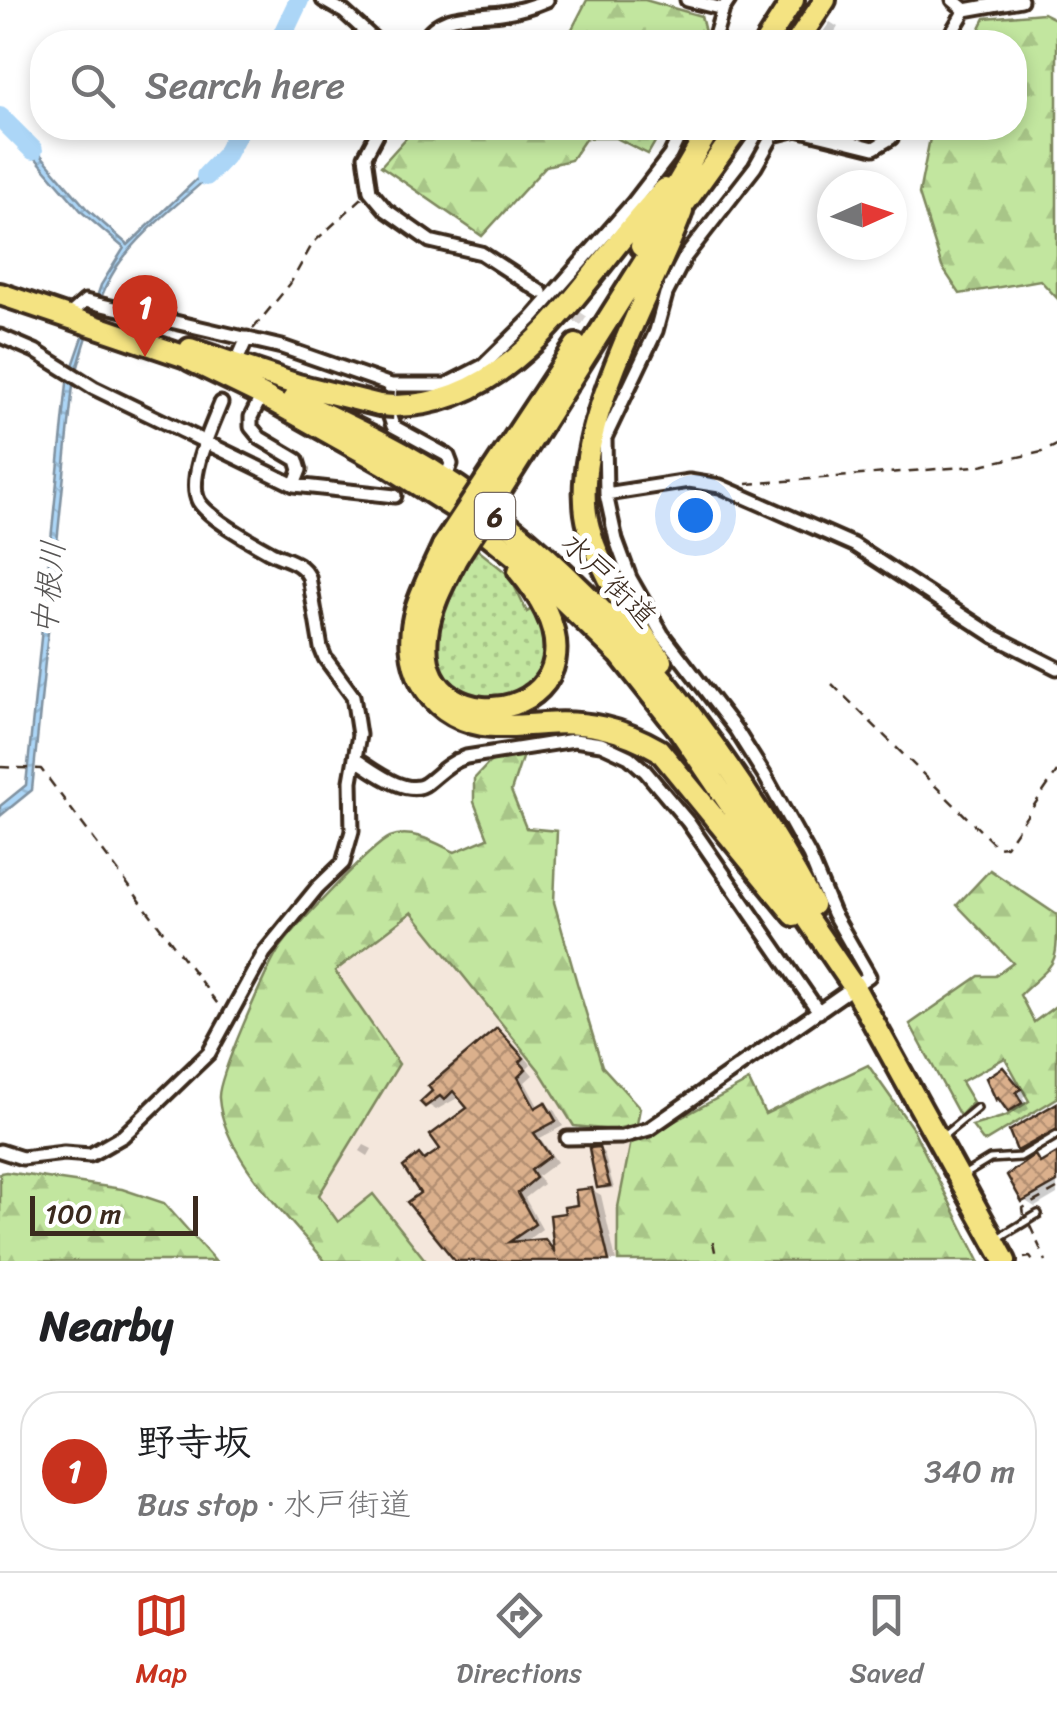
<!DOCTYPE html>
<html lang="en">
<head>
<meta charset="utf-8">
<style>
  :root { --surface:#fff; --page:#f2f2f2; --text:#202124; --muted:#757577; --line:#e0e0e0; --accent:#c8321e }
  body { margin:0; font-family:Sriracha,"Klee One",sans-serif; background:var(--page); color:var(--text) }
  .compass { position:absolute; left:817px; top:170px; width:90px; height:90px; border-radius:50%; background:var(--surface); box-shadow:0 5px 15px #0003; rotate:87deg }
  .scale { position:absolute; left:30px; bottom:25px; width:168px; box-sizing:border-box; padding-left:10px; border:5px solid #3b2a1e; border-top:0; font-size:28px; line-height:35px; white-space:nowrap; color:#3b2a1e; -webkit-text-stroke:8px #fff; paint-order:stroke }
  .you { position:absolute; left:695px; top:515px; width:35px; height:35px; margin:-25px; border:8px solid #fff; border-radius:50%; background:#1a73e8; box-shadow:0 0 0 15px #1a73e833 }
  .badge { display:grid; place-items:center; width:65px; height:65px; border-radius:50%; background:var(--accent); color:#fff; font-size:32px; font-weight:700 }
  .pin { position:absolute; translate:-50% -82px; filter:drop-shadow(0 2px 5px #0008) }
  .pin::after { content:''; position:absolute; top:52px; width:35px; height:30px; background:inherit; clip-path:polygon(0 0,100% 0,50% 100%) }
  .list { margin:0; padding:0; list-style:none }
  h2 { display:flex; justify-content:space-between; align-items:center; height:130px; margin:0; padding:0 40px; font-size:42px }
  h2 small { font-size:32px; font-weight:400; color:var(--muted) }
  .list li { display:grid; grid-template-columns:65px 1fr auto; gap:30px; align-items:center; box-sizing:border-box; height:160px; margin:0 20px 20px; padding:0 20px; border:2px solid var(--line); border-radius:40px }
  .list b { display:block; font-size:38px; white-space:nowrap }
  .list p { margin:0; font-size:32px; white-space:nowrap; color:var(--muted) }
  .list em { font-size:32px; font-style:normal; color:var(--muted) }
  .icon { flex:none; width:55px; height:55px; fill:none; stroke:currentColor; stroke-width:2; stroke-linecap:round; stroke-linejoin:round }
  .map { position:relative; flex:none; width:1057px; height:1261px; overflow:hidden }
  .search { position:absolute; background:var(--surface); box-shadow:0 5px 15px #0003; left:30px; right:30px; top:30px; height:110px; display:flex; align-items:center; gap:25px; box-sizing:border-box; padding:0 35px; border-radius:40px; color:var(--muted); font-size:38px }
  .sheet { height:310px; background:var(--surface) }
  nav { display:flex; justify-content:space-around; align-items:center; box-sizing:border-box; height:140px; border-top:2px solid var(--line); background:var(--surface); font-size:28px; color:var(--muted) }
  nav a { display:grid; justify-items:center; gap:5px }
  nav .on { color:var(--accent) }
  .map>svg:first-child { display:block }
  .built { fill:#f4e7dc }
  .grass { fill:url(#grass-dots); stroke:#7e885e; stroke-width:2.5 }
  .forest { fill:url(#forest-firs); stroke:#7e885e; stroke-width:2.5 }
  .water { fill:url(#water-waves); stroke:#7f91a0; stroke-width:2.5 }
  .shadow { fill:#0003 }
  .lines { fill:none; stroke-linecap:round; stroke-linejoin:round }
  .river { stroke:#acd6f7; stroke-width:20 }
  .building { fill:url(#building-cross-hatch); stroke:#3b2a1e; stroke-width:2.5 }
  .street-tunnel { stroke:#d8d4d2; stroke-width:11; stroke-dasharray:11 5.5; stroke-linecap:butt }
  .lane-casing { stroke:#3b2a1e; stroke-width:12 }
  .street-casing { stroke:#3b2a1e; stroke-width:19 }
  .highway-casing { stroke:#3b2a1e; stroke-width:28 }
  .path { stroke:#3b2a1e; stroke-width:2.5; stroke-dasharray:10 8; stroke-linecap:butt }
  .lane { stroke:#fff; stroke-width:5 }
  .street { stroke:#fff; stroke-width:11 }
  .highway { stroke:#f4e382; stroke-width:20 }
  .highway-bridge-casing { stroke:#3b2a1e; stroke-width:28; stroke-linecap:butt }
  .highway-bridge { stroke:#f4e382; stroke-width:20 }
  .labels { text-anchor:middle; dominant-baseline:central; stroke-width:10; stroke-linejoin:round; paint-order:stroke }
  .shield { fill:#fff; stroke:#766a62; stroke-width:2.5 }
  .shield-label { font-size:28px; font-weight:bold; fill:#3b2a1e }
  .street-label { font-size:30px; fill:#3b2a1e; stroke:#fff }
  .water-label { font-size:32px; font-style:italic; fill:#575554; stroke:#fff }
</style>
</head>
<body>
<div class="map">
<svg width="1057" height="1261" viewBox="0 0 1057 1261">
  <defs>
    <pattern id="grass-dots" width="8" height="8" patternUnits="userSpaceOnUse" patternTransform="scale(2.5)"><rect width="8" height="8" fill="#c2e69f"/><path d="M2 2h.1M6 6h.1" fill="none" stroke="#a8c588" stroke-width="1.8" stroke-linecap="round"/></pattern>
    <pattern id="forest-firs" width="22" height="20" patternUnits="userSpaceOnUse" patternTransform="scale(2.5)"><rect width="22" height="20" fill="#c2e69f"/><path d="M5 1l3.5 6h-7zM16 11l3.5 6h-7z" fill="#a8c588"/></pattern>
    <pattern id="water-waves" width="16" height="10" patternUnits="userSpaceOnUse" patternTransform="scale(2.5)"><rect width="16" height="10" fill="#acd6f7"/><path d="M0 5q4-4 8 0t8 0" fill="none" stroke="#95b8d3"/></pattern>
    <pattern id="building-cross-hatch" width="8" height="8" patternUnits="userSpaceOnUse" patternTransform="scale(2.5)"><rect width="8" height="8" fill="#dbb08c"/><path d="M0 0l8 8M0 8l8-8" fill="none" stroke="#b38f72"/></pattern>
  </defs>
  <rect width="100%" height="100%" fill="#fff"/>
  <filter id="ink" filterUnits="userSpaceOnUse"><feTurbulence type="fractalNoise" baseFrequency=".01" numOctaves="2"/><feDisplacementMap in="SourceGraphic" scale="20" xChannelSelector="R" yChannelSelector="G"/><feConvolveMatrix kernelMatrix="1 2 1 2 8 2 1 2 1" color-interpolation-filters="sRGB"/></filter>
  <g filter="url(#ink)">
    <path class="built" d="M412,911L539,1071L574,1126L567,1133V1144L631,1141L618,1207V1261H426L373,1195L337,1222L319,1195L398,1064L335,971Z"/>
    <path class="grass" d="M473,546L509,575L527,612L538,604L548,651L532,687L489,703L458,693L436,666V618Z"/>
    <path class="forest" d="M587,0H645L701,16L705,32L701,42H555L572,29Z
      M1043,13L1057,20V298L1040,280L960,294L942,267L919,194L932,128H1014V42H973L985,18Z
      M428,128H663L648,154L616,138H586L571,160L546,166L482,236L381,166L408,136Z
      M502,755H523L511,791L526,828L557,831L554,902L577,983L602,1066L640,1108L637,1124L612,1130L574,1126L539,1070L412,912L335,971L399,1064L319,1195L338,1222L373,1194L426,1261H325C289,1217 223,1157 219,1098C217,1079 266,971 278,951C289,933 373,844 390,837C411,828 436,843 455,852L488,838L474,802V779L489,763Z
      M990,870L1057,915C1057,969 1057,960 1020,995L1034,1022L1057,1005V1098L984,1142L972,1126L1006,1116L1029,1101L1005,1058L961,1082L973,1102L960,1116L910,1024L979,976H995L1013,963L957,905Z
      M868,1065L913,1129L979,1261H618V1207L631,1141L649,1135L749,1081L765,1114Z
      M6,1172L122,1189L164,1203L215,1261H0V1173Z"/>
    <path class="water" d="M18,128L87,209L128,245L223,154L227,159C192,195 144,226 116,268C97,297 82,351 73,385L32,790L0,816V806L26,785L67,383L101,285L124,248L83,213L14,133Z"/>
    <path class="shadow" d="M830,22L838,27L831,38L823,32Z
      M497,1031L506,1036L531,1064L527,1068L533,1075L525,1082L539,1108L545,1104L554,1110L563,1126L540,1138L557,1162L538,1176L543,1184L525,1198L542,1229L522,1244L545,1242L556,1248L568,1216L580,1207L592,1190L601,1195L616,1261H458L423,1193L427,1162L444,1149L471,1109L461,1096L436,1110L427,1104Z
      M1003,1070L1012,1075L1028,1094L1023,1097L1029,1109L1019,1115L1010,1110Z
      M1057,1106V1139L1030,1155L1019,1149Z
      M364,1145L372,1149L368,1156L360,1151Z
      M599,1149L604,1153L614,1188L604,1189L599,1186Z
      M1057,1156V1194L1035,1207L1024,1200L1035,1158L1044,1163Z"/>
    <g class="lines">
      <path class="river" d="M279,42L299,0
        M0,117L33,150
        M206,176L225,156L240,128"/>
    </g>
    <path class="building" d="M497,1028L524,1058L520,1062L526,1069L518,1077L535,1108L545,1102L556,1121L534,1133L550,1156L531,1170L536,1178L518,1193L535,1224L509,1242L545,1239L554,1251L550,1215L565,1213L564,1207L577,1205L575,1190L592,1188L609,1261H455L407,1202L420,1193L403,1167L419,1154L424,1160L440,1149L430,1135L467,1108L453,1091L444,1100L440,1096L425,1107L420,1102L432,1091L428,1086Z
      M1003,1067L1021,1089L1016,1092L1022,1103L1008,1112L998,1098L996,1100L986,1078Z
      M1057,1103V1129L1017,1151L1009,1131Z
      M599,1147L610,1186L597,1188L589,1148Z
      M1057,1153V1182L1022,1202L1007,1175L1035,1155L1040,1163Z"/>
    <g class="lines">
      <path class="street-tunnel" d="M561,306L635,355"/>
      <defs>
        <path id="lane" d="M941,1138L977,1108
          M962,1176L990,1159L1020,1157L1057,1135
          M997,1239L1038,1214"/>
        <path id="street" d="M323,0L344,12L377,42
          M687,0L723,9
          M953,0L965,10
          M422,42C440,11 470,17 501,13C516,11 533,6 547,0
          M713,42L723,9L729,0
          M946,42L965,10L1021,0
          M380,128L365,156L370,191L386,210L430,241L481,253L541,292
          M68,316L85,301L282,347L391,385H446L483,366L532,318L633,203L670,155L683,128
          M0,336L35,351L94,388L294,485L395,496
          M240,354L247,338
          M391,385L389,414L393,426L448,456L451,464L445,480
          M262,395L251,417V427L260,438L297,460L300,470L294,485
          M606,494L689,481L720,486L854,545L994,636L1057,668
          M355,759C371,769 408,799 427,783C441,772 448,763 466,757L574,740L601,744L629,757L645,771L688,822L819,1012
          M567,1138L622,1137L649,1129L869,976L833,913L809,855L765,776L736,730L662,634L630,578L616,540L606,494L605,438L656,331L666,294L685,257L755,167L773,135L797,129L874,148L891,138L897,128
          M0,1151L22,1158L64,1153L90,1155L123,1136L209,1053L264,953L317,888L343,863L352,831L351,781L359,735L353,696L325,658L321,648L309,577C301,561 285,560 270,552C252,542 210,519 199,502C186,479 212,426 221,403"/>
        <path id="highway" d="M766,42L793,0
          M797,42L825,0
          M641,246L710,128
          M0,294L201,362
          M190,349L298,385L379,405
          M190,360L262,395L385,464L455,508L528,566L620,655L678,728L854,987L1005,1261
          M293,399C329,416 367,433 402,453C576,549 720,732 813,905
          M394,406C524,405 585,270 665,189
          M486,481L576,345
          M501,489L657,242L739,128
          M443,546C434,566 423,587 416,609C400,661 425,715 482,725C501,728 523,725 543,724C587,721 621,728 659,750L794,915
          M457,557C444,582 430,607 427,635C413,760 642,716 519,571
          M662,661C633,620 602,577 589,528C564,439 651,296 682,211"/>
      </defs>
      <use href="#lane" class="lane-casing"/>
      <use href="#street" class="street-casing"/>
      <use href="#highway" class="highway-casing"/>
      <path class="path" d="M253,329L290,284L313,243L362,198
        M747,484L976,466L1042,452L1057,445
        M832,684L997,847L1006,846L1057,772
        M0,767L41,769L220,1007
        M1024,1215L1023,1208L1057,1189
        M1030,1226L1046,1261
        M713,1242L717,1261
        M1024,1258L1030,1257L1033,1261"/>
      <use href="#lane" class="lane"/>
      <use href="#street" class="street"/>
      <use href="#highway" class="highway"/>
      <defs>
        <path id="highway-bridge" d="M379,405L394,406
          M443,546L486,481
          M457,557L501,489"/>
      </defs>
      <use href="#highway-bridge" class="highway-bridge-casing"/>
      <use href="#highway-bridge" class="highway-bridge"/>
    </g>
  </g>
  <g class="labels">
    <rect class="shield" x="475" y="493" width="40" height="46" rx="8"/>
    <g class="shield-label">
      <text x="495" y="516">6</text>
    </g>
    <g class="street-label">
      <text transform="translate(609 580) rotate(45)">水戸街道</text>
    </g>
    <g class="water-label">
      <text transform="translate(49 588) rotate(-84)">中根川</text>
    </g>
  </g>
</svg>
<svg class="compass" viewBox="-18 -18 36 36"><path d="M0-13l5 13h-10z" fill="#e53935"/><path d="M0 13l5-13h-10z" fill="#757577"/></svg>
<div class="scale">100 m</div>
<div class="you"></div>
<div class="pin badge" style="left:145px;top:357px">1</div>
<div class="search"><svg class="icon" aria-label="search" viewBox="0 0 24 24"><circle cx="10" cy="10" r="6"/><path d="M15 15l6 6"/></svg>Search here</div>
</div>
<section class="sheet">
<h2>Nearby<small></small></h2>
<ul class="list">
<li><span class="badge">1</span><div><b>野寺坂</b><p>Bus stop · 水戸街道</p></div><em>340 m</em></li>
</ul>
</section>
<nav>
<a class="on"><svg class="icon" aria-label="map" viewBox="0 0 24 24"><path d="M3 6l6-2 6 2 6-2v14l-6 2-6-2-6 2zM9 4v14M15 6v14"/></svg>Map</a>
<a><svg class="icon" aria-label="directions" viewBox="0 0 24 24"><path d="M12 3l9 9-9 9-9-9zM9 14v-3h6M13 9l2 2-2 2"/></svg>Directions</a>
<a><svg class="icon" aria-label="saved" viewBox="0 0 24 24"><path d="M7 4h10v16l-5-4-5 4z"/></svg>Saved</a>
</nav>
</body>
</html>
